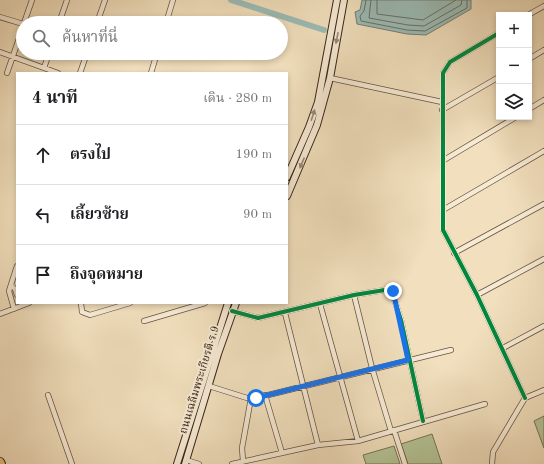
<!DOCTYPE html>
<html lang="th">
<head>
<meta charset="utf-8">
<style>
  :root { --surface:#fff; --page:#f2f2f2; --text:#202124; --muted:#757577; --line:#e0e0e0 }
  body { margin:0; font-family:"Old Standard TT","Noto Serif Thai",serif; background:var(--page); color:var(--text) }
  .controls { position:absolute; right:12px; top:12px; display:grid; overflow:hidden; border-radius:0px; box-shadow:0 2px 6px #0003 }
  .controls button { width:36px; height:36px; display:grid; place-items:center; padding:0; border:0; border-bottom:1px solid var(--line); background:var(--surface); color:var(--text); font:20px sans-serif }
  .stop { position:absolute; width:12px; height:12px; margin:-9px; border:3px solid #1a73e8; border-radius:50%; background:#fff }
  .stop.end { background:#1a73e8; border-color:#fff; box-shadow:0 1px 4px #0008 }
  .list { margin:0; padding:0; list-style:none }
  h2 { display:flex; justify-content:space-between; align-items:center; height:52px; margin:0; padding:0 16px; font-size:17px }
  h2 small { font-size:13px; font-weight:400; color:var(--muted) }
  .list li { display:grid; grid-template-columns:26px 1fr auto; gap:12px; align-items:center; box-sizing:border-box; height:60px; padding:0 16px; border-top:1px solid var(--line) }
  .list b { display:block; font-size:15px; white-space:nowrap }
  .list em { font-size:13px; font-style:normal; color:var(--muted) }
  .icon { flex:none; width:22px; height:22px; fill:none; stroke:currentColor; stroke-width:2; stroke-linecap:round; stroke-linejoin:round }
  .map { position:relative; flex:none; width:544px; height:464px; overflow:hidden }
  .search { position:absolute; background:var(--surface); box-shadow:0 2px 6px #0003; left:16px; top:16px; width:272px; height:44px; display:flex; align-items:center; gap:10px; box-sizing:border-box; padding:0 14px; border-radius:22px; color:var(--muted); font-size:15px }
  .panel { position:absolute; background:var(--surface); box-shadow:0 2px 6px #0003; left:16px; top:72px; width:272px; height:232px; border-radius:0px }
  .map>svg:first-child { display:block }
  .green { fill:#b4c395; stroke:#767456 }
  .water { fill:#9bbcb6; stroke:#747f77 }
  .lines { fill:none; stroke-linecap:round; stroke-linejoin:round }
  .shore { stroke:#6a7067; stroke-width:1 }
  .canal { stroke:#9bbcb6; stroke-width:6 }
  .minor-casing { stroke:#675341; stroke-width:6 }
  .secondary-casing { stroke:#392418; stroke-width:8 }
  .motorway-casing { stroke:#392418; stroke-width:10 }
  .minor { stroke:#f6ead4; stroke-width:4.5 }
  .secondary { stroke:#f6ead4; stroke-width:6 }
  .motorway { stroke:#e8c07e; stroke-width:8 }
  .cycleway-casing { stroke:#f6ead4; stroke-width:6 }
  .cycleway { stroke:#00873e; stroke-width:4 }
  .oneway { fill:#988776 }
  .route { stroke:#1a73e8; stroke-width:5 }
  .labels { text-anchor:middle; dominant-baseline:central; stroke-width:4; stroke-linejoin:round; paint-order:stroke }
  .street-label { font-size:11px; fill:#392418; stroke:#f6ead4 }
</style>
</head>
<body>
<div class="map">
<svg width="544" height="464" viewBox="0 0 544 464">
  <rect width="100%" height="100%" fill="#f1dfbd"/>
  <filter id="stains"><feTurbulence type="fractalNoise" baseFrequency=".005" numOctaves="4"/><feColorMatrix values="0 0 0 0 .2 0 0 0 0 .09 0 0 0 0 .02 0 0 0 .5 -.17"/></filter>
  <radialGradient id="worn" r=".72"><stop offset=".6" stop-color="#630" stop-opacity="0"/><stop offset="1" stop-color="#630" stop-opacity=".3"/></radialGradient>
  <path class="green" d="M544,416V448L534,421Z
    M432,434L442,464H408L401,444Z
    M394,446L400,464H366L363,455Z"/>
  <path class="water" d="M362,0H471V9L426,35L407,34L357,24L355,12L360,10Z"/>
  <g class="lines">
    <path class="shore" d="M366,0L364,11L360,16L361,21L407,30L425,31L467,8V0
      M371,0L369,18L408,25L424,26L461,5L462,0
      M377,0V14L423,20L456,0"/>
    <path class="canal" d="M231,0L324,30"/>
    <defs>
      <path id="minor" d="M528,15L544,6
        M0,17L23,24
        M24,23L32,0
        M59,23L67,0
        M97,23L105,0
        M166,23L173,0
        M499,33L450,62L443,73V230L477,295L525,398
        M0,52L58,73
        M529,59L544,50
        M44,68L49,53
        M7,73L23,27
        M80,73L87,53
        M151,73L157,53
        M330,78L442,102
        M529,109L544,100
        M442,110L499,77
        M444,160L516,117
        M443,210L544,151
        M454,253L544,204
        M11,285L15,289L17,295
        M354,295L372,368L391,431
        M477,295L544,259
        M81,303L82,312L90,315L130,303
        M320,304L358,441
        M14,309L9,291L17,266
        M232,311L258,318L354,295L391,289L401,320L423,421
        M285,313L318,445
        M0,314L29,303
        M144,321L205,303
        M503,348L544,326
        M209,386L247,398H256L451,350
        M48,395L72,464
        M265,395L282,453
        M525,398L544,390
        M394,430L405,464
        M186,460L199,464
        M243,461L242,448L251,398
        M232,464L318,445L358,441L485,404
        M492,464L493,452L525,398"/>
      <path id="secondary" d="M287,177L309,127L318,102L337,0
        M287,196L317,125L330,78L344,0
        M177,464L228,303
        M185,464L218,354L236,303"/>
      <path id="motorway" d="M0,462L1,464"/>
    </defs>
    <use href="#minor" class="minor-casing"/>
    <use href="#secondary" class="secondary-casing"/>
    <use href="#motorway" class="motorway-casing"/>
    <use href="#minor" class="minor"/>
    <use href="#secondary" class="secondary"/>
    <use href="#motorway" class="motorway"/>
    <defs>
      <path id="cycleway" d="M499,33L450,62L443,73V230L477,295L525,398
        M232,311L258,318L354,295L391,289L401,320L423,421"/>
    </defs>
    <use href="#cycleway" class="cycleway-casing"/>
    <use href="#cycleway" class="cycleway"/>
  </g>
  <defs><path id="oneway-solid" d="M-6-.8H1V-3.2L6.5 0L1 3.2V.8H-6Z"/></defs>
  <g class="oneway">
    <use href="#oneway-solid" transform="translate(337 38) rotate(101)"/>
    <use href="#oneway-solid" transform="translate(313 115) rotate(-72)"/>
    <use href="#oneway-solid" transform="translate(302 163) rotate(113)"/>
  </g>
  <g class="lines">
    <path class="route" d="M256,398L408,360L393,291"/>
  </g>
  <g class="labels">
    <g class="street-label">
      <text transform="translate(200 380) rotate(-73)">ถนนเฉลิมพระเกียรติ ร.9</text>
    </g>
  </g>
  <rect width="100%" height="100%" filter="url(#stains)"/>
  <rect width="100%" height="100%" fill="url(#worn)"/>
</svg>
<div class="controls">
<button>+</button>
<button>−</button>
<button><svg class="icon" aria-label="layers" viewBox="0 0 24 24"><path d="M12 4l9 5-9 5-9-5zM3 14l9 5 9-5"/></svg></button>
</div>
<div class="stop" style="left:256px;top:398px"></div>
<div class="stop end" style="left:393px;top:291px"></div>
<div class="search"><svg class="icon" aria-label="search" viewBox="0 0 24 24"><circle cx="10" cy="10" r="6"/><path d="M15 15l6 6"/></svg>ค้นหาที่นี่</div>
<section class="panel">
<h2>4 นาที<small>เดิน · 280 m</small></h2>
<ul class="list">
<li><svg class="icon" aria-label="ahead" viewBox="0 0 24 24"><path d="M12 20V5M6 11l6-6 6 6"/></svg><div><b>ตรงไป</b></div><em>190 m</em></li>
<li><svg class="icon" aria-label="left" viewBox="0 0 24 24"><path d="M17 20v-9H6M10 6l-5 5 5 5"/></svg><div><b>เลี้ยวซ้าย</b></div><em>90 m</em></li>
<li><svg class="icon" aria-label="arrive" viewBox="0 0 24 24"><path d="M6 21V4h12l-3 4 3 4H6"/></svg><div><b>ถึงจุดหมาย</b></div></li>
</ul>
</section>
</div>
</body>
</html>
